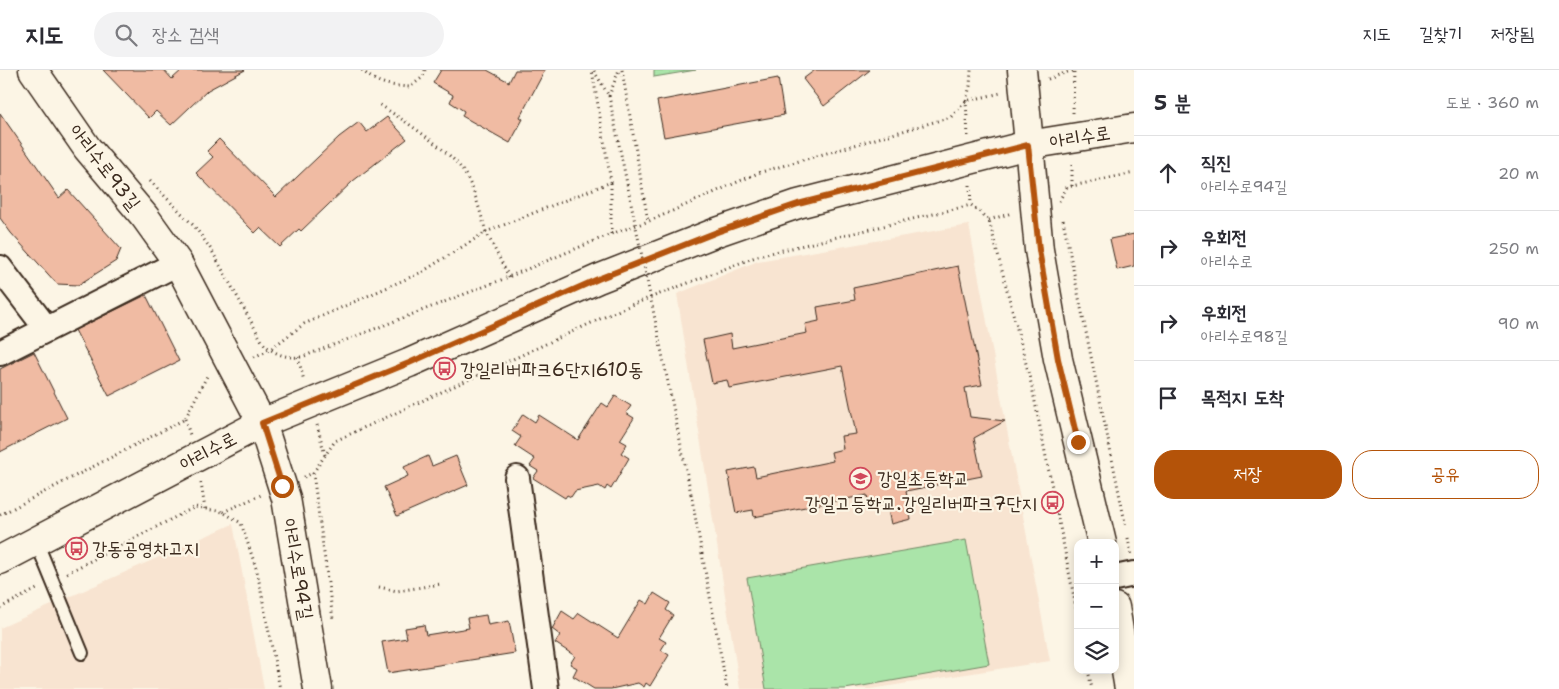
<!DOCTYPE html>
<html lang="ko">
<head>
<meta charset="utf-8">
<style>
  :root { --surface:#fff; --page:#f2f2f3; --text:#2b2b33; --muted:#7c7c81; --line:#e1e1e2; --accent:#b45309 }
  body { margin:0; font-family:"Shantell Sans","Poor Story",sans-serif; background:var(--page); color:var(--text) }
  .controls { position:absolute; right:15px; bottom:15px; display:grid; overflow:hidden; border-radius:10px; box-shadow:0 2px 12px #0003 }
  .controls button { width:45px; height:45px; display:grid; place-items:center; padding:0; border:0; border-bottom:1px solid var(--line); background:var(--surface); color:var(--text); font:25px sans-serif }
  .stop { position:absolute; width:15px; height:15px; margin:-11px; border:4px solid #b45309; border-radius:50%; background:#fff }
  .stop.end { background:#b45309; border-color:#fff; box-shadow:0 1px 5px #0008 }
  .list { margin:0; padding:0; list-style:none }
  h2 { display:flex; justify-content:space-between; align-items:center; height:65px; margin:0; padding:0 20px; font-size:21px }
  h2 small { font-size:16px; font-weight:400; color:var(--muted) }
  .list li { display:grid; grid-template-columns:32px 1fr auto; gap:15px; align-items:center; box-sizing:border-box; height:75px; padding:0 20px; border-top:1px solid var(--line) }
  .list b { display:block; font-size:19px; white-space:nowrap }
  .list p { margin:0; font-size:16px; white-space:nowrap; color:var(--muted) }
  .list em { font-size:16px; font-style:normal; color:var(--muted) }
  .actions { display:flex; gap:10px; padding:15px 20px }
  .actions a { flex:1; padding:11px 0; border:1px solid var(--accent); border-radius:20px; text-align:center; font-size:18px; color:var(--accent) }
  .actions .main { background:var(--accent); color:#fff }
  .icon { flex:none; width:28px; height:28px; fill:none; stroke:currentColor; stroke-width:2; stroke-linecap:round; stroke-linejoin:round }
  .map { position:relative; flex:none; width:1134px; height:619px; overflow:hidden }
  header { display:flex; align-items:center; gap:30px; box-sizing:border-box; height:70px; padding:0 25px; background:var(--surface); border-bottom:1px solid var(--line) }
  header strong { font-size:24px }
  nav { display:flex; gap:28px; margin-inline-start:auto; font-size:18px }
  .search { width:350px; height:45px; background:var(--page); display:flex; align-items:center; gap:12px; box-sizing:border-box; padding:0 18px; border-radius:28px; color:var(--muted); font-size:19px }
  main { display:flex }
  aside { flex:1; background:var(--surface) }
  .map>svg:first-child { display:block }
  .built { fill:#f8e4d1 }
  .green { fill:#aae4a9; stroke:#728764 }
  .building { fill:#f0bba3; stroke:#3b2a1e }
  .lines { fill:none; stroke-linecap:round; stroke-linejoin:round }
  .service-casing { stroke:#3b2a1e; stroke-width:16 }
  .minor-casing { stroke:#3b2a1e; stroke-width:28 }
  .tertiary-casing { stroke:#3b2a1e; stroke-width:31 }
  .secondary-casing { stroke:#3b2a1e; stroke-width:31 }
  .path { stroke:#3b2a1e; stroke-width:3; stroke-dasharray:1 4; stroke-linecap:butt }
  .service { stroke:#fcf5e5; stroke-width:12 }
  .minor { stroke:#fcf5e5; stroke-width:24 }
  .tertiary { stroke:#fcf5e5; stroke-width:28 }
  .secondary { stroke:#fcf5e5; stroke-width:28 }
  .path-bridge { stroke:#3b2a1e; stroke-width:3; stroke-dasharray:1 4; stroke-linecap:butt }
  .route { stroke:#b45309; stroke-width:6 }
  .labels { text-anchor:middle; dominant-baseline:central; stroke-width:4.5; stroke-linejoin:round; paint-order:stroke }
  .street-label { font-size:19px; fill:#3b2a1e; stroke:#fcf5e5 }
  .poi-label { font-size:19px; fill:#3b2a1e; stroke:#fcf5e5; text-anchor:start }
</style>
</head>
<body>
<header>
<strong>지도</strong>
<div class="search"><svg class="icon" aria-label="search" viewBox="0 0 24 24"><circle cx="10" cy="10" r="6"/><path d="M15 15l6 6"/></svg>장소 검색</div>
<nav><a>지도</a><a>길찾기</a><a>저장됨</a></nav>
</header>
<main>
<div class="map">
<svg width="1134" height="619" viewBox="0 0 1134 619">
  <rect width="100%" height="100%" fill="#fcf5e5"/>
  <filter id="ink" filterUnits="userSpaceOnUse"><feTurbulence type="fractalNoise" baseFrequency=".02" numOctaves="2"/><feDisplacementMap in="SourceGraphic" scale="10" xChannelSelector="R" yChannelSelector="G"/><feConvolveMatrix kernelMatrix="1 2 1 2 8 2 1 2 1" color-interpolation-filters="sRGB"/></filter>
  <g filter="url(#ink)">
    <path class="built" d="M969,155L1050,591L870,619H740L677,224L758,191Z
      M233,454L264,619H0V558Z"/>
    <path class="green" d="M654,0H696L654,7Z
      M966,470L989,594L845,619H766L747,508Z"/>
    <path class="building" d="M103,0H164L172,9L182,0H245L208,20L171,55L156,41L149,48Z
      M441,0H487L509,12L515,0H545L520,47L523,49L510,73L462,46L464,41L450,32L453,25L433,13Z
      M815,0H870L824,36L803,9Z
      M778,8L784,45L664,67L657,31Z
      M0,43L59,128L68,120L121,179L116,191L78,215L57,214L11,163L0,148Z
      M387,47L407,69L353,111L301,161L299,159L280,177L260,158L255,163L196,103L213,87L207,81L219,69L276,127L339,67L359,52L367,62Z
      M1134,164V196L1117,200L1110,169Z
      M958,196L982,315L965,318L970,347L1005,351L974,368L982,406L906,421L911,449L891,454L886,431L869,435L867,425L754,447L753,440L736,443L728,402L754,397L756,407L833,391L831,382L843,379L841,366L856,364L842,296L729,318L727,310L712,313L703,270L730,264L732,278L807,263L805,254L819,251L817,237L855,230L853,218Z
      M146,225L179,291L109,326L75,260Z
      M34,282L67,348L0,382V299Z
      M615,326L631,336L626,343L634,348L620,370L627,374L621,383L629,388L611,419L607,416L605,420L599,416L575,421L571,427L567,425L565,428L533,408L538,401L530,396L535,389L515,376L521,367L512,361L523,344L535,352L539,345L578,370L602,333L608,337Z
      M428,386L432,396L456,386L468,415L397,446L384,417L408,406L404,397Z
      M654,523L670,533L666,540L673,545L659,568L666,572L661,580L669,585L650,616L646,613L644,617L638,613L611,619H594L573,606L577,598L570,594L575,586L555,573L560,565L552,559L562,541L574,549L579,543L618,568L641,530L648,534Z
      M486,545L488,555L509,551L515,583L388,603L382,572L407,568L405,558L424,555L426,565L469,558L467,548Z"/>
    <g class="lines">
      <defs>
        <path id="service" d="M36,471L82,583"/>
        <path id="minor" d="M0,198L46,258
          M0,283L178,193
          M517,408L546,619
          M1115,508L1134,504"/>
        <path id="tertiary" d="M33,0L87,78L145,147L178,193L262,353L286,428L318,619
          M1022,0L1039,180L1058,289L1102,473
          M1115,537L1129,619"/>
        <path id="secondary" d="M0,490L262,353L409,293L598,209L717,162L798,134L1028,75L1134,58"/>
      </defs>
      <use href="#service" class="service-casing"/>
      <use href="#minor" class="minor-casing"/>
      <use href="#tertiary" class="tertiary-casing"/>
      <use href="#secondary" class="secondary-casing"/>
      <path class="path" d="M362,0C376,14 391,16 410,17L423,7L425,0
        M622,0L648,151
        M594,1L609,26
        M1048,9L1073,0
        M609,26L619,0
        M1073,43L1074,0
        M968,66L966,31L970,16L971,0
        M150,111L195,157L212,181L263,273C275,285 286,288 302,287L501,210L611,164L652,150L758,103L951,47L966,31L1001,23
        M970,115L971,135
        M1072,116V92
        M1059,131L1067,117L1134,103
        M989,150L1012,143
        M1063,150L1126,457
        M611,164V112
        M509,207L486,162L611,112L592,0
        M254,287L269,280L304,254L422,202L486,162C480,142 475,119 463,101C450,80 401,49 379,34
        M298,287L304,311
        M185,349L190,365
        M317,355L325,385
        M313,403L333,549
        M304,407L313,403L335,371L626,237L758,186L971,135L989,150L1032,317L1078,547
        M201,413L205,439
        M691,424L727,619
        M223,442L261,425
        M0,445L185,349L208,304
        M1128,468L1131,484
        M67,503L195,437L223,442L241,453L257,501L280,619
        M379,517L397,521L441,514
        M0,538L37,519
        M1088,600L1092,619"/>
      <use href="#service" class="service"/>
      <use href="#minor" class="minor"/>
      <use href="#tertiary" class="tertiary"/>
      <use href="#secondary" class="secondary"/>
      <path class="path-bridge" d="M609,26L691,424"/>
    </g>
  </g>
  <g class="lines" filter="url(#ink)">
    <path class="route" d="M282,416L262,353L409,293L598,209L717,162L798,134L1028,75L1039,180L1058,289L1078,372"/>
  </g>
  <defs>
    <symbol id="bus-ring" viewBox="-11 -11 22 22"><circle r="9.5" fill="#fcf5e5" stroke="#d1495b" stroke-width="1.5"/><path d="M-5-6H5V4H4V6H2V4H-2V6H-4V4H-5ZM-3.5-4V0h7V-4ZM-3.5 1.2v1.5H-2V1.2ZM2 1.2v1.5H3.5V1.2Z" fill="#d1495b"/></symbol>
    <symbol id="school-ring" viewBox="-11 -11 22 22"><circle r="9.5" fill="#fcf5e5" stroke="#d1495b" stroke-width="1.5"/><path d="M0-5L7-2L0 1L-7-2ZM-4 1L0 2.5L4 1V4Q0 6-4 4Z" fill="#d1495b"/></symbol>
  </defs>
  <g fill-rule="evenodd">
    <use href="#bus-ring" x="432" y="286" width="25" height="25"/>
    <use href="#school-ring" x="848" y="396" width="25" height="25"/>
    <use href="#bus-ring" x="1040" y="420" width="25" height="25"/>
    <use href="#bus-ring" x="64" y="466" width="25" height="25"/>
  </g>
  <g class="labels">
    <g class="street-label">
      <text transform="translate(1080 67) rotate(-9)">아리수로</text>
      <text transform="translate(105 97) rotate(52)">아리수로93길</text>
      <text transform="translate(208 381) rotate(-28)">아리수로</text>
      <text transform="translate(298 499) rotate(80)">아리수로94길</text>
    </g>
    <g class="poi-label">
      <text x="460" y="299">강일리버파크6단지610동</text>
      <text x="877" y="408">강일초등학교</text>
      <text x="1037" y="433" text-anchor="end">강일고등학교.강일리버파크7단지</text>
      <text x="92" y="478">강동공영차고지</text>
    </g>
  </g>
</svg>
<div class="controls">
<button>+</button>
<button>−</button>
<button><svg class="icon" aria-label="layers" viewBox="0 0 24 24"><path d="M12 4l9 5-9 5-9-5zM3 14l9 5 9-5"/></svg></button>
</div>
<div class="stop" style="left:282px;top:416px"></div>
<div class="stop end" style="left:1078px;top:372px"></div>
</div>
<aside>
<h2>5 분<small>도보 · 360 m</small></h2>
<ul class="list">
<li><svg class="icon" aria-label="ahead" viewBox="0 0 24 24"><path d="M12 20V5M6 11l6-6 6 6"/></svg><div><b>직진</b><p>아리수로94길</p></div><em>20 m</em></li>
<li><svg class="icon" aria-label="right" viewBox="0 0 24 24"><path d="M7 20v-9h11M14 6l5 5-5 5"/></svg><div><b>우회전</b><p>아리수로</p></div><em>250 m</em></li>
<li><svg class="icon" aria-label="right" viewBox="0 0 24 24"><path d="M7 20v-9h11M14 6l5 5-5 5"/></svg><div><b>우회전</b><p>아리수로98길</p></div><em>90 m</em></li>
<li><svg class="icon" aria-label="arrive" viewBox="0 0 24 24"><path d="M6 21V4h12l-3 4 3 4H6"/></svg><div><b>목적지 도착</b></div></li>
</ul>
<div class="actions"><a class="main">저장</a><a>공유</a></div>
</aside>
</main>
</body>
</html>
